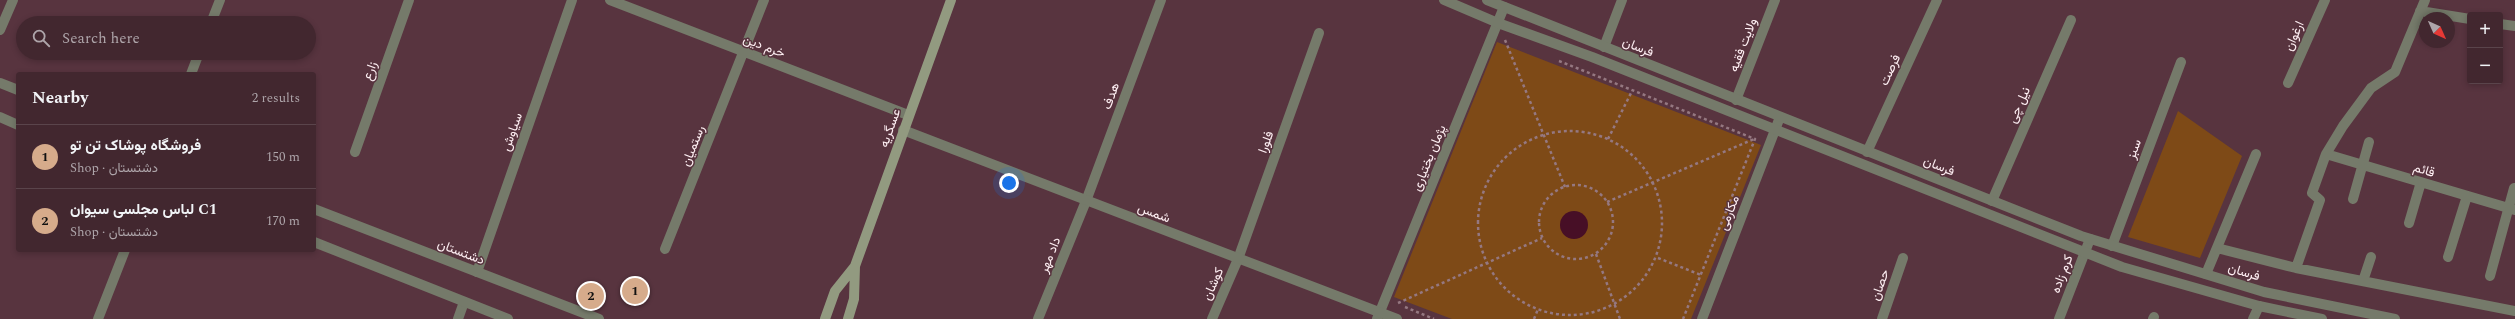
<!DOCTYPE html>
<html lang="en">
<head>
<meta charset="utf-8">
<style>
  :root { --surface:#42272f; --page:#492f37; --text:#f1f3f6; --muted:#aea5aa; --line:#5a444b; --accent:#d6ab8b }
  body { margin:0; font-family:Spectral,Vazirmatn,serif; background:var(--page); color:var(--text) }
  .controls { position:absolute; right:12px; top:12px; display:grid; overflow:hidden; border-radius:4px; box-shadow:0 2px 6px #0003 }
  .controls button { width:36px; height:36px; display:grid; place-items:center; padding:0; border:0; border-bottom:1px solid var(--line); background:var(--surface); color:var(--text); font:20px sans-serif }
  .compass { position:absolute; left:2419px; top:12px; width:36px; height:36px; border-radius:50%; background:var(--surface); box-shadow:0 2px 6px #0003; rotate:135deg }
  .you { position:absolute; left:1009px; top:183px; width:14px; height:14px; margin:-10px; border:3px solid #fff; border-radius:50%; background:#1a73e8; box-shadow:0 0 0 6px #1a73e833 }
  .badge { display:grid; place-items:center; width:26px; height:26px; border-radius:50%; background:var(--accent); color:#111; font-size:13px; font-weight:700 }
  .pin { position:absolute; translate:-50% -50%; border:2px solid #fff; box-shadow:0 1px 4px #0006 }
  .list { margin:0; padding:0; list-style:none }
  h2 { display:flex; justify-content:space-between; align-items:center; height:52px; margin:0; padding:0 16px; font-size:17px }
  h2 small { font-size:13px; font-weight:400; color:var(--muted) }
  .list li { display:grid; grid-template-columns:26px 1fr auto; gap:12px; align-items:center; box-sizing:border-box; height:64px; padding:0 16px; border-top:1px solid var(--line) }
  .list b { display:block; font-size:15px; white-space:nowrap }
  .list p { margin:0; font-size:13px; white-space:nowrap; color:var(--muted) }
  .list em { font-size:13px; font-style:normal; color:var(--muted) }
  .icon { flex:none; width:22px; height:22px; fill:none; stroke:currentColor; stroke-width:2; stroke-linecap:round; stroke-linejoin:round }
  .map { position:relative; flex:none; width:2515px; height:319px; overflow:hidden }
  .search { position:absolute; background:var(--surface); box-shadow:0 2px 6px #0003; left:16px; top:16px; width:300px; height:44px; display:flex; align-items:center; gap:10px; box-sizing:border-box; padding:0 14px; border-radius:22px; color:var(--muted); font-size:15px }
  .panel { position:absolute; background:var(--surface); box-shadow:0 2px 6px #0003; left:16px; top:72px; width:300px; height:180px; border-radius:4px }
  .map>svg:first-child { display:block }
  .green { fill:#7e4a17 }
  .water { fill:#470f26 }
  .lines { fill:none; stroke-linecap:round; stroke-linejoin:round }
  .path { stroke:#957881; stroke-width:2.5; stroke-dasharray:3 3; stroke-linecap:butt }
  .minor { stroke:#757a6a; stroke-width:10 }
  .tertiary { stroke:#757a6a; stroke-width:10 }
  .secondary { stroke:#929a80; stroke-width:10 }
  .labels { text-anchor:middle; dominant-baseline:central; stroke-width:3; stroke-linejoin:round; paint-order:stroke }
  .street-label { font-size:13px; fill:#fff0f4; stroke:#58343f }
</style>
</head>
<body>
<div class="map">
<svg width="2515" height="319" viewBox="0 0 2515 319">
  <rect width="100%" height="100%" fill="#58343f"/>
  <path class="green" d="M1497,42L1761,145L1691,319H1452L1394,297Z
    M2178,111L2242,156L2200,258L2128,237Z"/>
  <path class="water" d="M1560 225a14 14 0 1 1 28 0a14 14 0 1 1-28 0Z"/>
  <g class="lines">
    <path class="path" d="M1505,40L1565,187
      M1559,61L1755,139L1683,319
      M1478 223a92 92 0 1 1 184 0a92 92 0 1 1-184 0Z
      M1608,139L1632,91
      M1539 222a37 37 0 1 1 74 0a37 37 0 1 1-74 0Z
      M1607,202L1754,139
      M1596,254L1620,319
      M1658,258L1701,275
      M1398,303L1542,238
      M1405,307L1434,319
      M1534,319L1538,309"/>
    <path class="minor" d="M610,0L908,115
      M2420,11L2470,19
      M2500,24L2515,26
      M0,30L13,0
      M1604,47L1622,0
      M2288,83L2325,0
      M1736,100L1775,0
      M355,152L409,0
      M1867,152L1937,0
      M2326,154L2515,210
      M2353,199L2369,142
      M1992,201L2071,20
      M2409,223L2421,182
      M2112,246L2181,62
      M2217,248L2296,268L2515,311
      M665,249L764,0
      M2448,257L2467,196
      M2296,268L2320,200L2312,193L2326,154L2343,126L2371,88L2395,72L2425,0
      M477,272L572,0
      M2206,274L2256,154
      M2490,276L2514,188
      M2363,281L2371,257
      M458,319L464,302
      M1038,319L1086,201L1161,0
      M1212,319L1238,259L1319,33
      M1377,319L1504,7
      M1702,319L1780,117
      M1882,319L1903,258
      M2059,319L2090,239
      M2153,319L2154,317
      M2253,319L2259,306"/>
    <path class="tertiary" d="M1444,0L1498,23L1592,57L2122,267L2259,306L2322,319
      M1487,0L2081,236L2264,292L2395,319
      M211,23L220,0
      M191,74L199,53
      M0,83L18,90
      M0,117L18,125
      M903,130L1397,319
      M314,209L599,319
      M314,242L508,319
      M98,319L125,250"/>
    <path class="secondary" d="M825,319L835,291L855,266L951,0
      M848,319L854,299L855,266"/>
  </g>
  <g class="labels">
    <g class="street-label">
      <text transform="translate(2294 36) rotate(-66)">ارغوان</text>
      <text transform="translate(1743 45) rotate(-69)">ولایت فقیه</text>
      <text transform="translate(764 46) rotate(21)">خرم دین</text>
      <text transform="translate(1638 47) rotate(22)">فرسان</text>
      <text transform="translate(1890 70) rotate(-65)">فرصت</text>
      <text transform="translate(370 71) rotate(-70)">زارع</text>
      <text transform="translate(1111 96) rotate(-70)">هدف</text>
      <text transform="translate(2019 105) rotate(-66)">نیل چی</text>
      <text transform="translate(890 128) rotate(-70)">عسگریه</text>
      <text transform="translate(512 132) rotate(-71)">سیاوش</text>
      <text transform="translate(1266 142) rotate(-70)">فلورا</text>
      <text transform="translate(693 146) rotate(-68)">رستمیان</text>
      <text transform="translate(2134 149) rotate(-70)">سبز</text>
      <text transform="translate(1429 158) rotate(-68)">پژمان بختیاری</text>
      <text transform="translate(1939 166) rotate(22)">فرسان</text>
      <text transform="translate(2424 170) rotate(17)">قائم</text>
      <text transform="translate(1154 213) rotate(21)">شمس</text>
      <text transform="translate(1729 213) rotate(-69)">مکارمی</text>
      <text transform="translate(461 252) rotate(21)">دشتستان</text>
      <text transform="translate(1050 255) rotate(-68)">داد مهر</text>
      <text transform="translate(2244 272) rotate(17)">فرسان</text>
      <text transform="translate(2062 274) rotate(-69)">کرم زاده</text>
      <text transform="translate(1213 284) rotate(-66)">کوشان</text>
      <text transform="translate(1880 285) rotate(-71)">حصان</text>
    </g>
  </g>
</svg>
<div class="controls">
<button>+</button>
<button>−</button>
</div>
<svg class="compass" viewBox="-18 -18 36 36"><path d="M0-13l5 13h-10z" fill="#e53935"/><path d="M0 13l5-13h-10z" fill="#aea5aa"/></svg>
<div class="you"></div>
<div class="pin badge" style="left:635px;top:291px">1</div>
<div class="pin badge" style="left:591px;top:296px">2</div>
<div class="search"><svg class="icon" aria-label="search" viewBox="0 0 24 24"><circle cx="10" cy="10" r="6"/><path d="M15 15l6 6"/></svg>Search here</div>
<section class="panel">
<h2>Nearby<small>2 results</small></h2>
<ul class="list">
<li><span class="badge">1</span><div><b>فروشگاه پوشاک تن تو</b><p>Shop · دشتستان</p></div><em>150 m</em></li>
<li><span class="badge">2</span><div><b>لباس مجلسی سیوان C1</b><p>Shop · دشتستان</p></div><em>170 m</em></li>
</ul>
</section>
</div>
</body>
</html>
